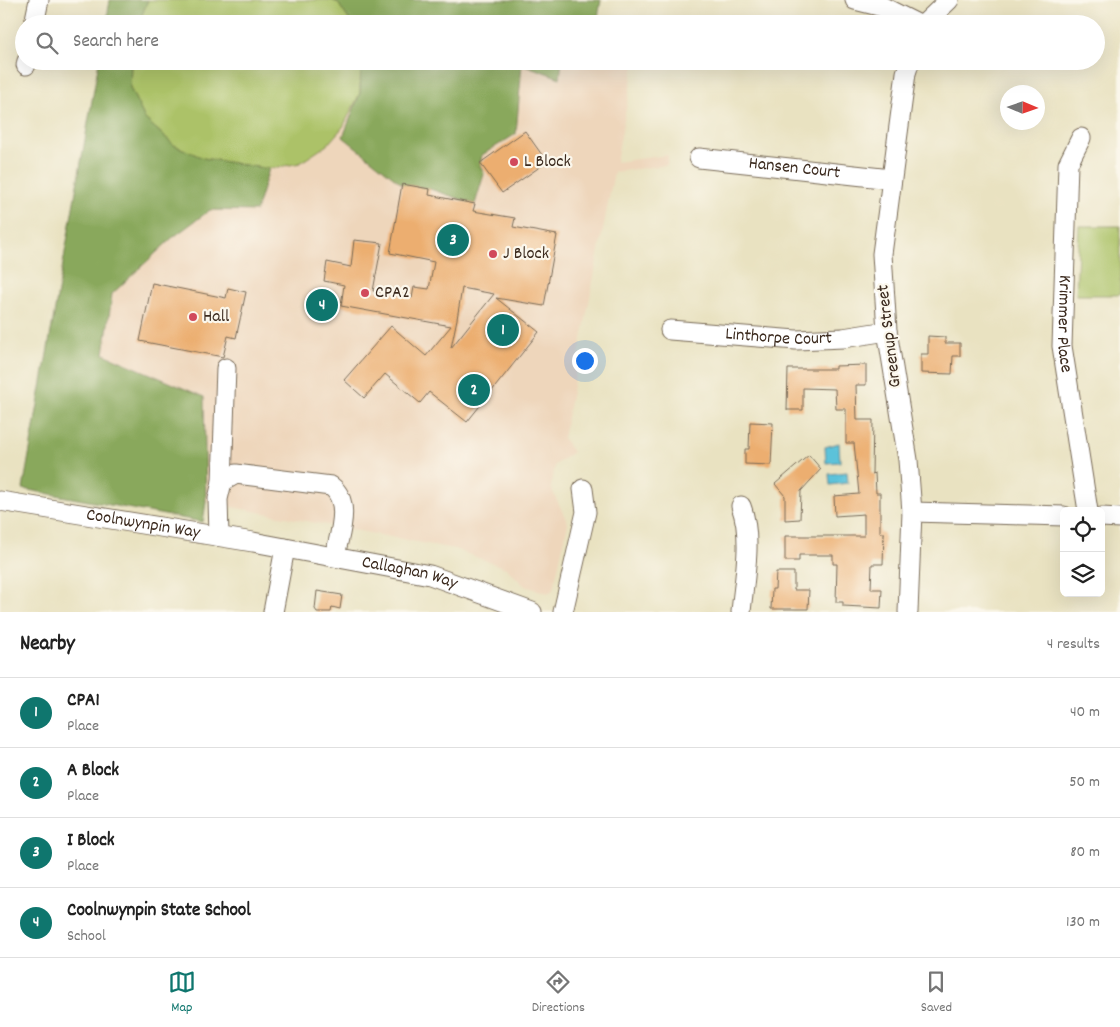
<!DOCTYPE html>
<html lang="en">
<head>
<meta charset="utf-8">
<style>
  :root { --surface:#fff; --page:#f6f6f6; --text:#222; --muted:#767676; --line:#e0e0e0; --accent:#0f766e }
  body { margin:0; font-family:Dekko,sans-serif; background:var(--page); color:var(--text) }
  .controls { position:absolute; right:15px; bottom:15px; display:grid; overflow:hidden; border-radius:8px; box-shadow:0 5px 20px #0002 }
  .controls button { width:45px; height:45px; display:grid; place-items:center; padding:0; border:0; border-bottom:1px solid var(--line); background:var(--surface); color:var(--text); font:25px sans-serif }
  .compass { position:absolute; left:1000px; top:85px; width:45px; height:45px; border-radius:50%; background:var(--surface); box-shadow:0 5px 20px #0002; rotate:92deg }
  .you { position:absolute; left:584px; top:360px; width:18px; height:18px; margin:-12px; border:4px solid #fff; border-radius:50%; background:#1a73e8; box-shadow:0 0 0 8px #1a73e833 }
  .badge { display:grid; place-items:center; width:32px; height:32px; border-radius:50%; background:var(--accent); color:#fff; font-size:16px; font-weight:700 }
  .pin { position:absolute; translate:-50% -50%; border:2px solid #fff; box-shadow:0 1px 5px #0006 }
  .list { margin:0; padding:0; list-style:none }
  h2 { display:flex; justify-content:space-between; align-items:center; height:65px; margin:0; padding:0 20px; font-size:21px }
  h2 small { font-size:16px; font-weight:400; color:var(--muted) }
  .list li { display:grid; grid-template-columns:32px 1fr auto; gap:15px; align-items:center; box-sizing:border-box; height:70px; padding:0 20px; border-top:1px solid var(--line) }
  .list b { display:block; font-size:19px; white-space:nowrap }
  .list p { margin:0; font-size:16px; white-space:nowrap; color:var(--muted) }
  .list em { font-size:16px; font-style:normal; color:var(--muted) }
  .icon { flex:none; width:28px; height:28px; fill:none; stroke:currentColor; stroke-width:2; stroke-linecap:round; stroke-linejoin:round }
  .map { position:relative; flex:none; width:1120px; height:612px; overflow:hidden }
  .search { position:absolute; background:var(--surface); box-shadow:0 5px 20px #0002; left:15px; right:15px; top:15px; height:55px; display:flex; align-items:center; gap:12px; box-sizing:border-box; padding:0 18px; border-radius:28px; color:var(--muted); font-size:19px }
  .sheet { height:345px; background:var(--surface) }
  nav { display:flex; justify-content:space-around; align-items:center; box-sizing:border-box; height:70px; border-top:1px solid var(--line); background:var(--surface); font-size:14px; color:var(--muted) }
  nav a { display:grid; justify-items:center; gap:2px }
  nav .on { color:var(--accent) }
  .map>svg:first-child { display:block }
  .built { fill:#eed6bb }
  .green { fill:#acc267; stroke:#747642 }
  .forest { fill:#89a85c; stroke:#62693d }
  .water { fill:#5cc2da; stroke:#4c767c }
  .building { fill:#ecae6f; fill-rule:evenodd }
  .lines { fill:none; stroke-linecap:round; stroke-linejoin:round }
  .minor-casing { stroke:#786a57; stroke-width:21 }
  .minor { stroke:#fff; stroke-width:19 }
  .poi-dot { fill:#d1495b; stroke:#fbf7ec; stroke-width:2 }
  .labels { text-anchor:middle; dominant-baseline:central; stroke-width:4.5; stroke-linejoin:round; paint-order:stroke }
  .poi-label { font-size:18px; fill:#3b2a1e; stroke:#fbf7ec; text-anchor:start }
  .street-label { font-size:18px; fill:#3b2a1e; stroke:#fbf7ec }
</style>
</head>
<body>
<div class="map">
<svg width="1120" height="612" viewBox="0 0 1120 612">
  <rect width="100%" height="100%" fill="#fbf7ec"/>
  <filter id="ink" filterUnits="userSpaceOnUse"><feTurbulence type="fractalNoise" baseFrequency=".02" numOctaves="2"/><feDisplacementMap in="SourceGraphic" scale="10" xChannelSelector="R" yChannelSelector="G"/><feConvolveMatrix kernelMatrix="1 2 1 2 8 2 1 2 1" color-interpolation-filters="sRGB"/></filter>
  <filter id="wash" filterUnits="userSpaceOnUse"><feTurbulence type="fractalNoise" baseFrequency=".0096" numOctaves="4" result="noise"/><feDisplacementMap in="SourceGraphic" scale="20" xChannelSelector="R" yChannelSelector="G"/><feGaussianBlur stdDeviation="1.12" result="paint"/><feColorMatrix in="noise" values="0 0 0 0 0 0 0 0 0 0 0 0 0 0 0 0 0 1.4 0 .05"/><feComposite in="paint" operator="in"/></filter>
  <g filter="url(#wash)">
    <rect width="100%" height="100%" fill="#e9e2c1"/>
    <path class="built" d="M99,61H635L616,162L668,155L667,165L614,172L563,438L573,452L555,465L551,488L568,523L553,590L548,593L525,586L506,568L454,549L206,502L203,522L23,489Z"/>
    <path class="green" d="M148,0H332L338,3L352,24H138Z
      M131,61H361L360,93L343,127L327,145L300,163L269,169L203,158L174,145L145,119L130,88Z
      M1079,226H1120V295H1076Z"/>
    <path class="forest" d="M110,0H148L138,24H106Z
      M332,0H601L597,24H352L338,3Z
      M99,61H131L130,88L145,119L174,145L203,158L269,169L256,211L210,210L172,238L112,294L104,354L204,397L206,502L203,522L23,489Z
      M361,61H562L560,78L522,64L516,134L482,155L480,165L484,174L475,204L430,189L402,184L343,137L360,93Z"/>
    <path class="water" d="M839,443L840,462L826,463L825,447Z
      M847,472L848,483L830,485L829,474Z"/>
    <g id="blocks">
      <path class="building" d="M525,131L547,162L502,193L480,163Z
        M402,184L430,189L429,195L475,204L473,211L515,218L513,227L557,235L544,306L496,298L539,332L467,422L429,392L420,403L385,374L364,398L344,380L391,326L426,356L451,326L341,306L344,285L324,281L327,262L351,267L354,240L382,243L373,291L412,298L414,287L429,289L434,262L390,253ZM462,288L494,294L451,348L457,319Z
        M152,283L226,298L228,288L246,292L236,338L228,336L223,357L140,341Z
        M928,336L945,337V343H960V356H953L952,374L921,373V354H928Z
        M866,365V385H856L857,420H873L872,474L875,473L876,493H880V533H884L883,564H872L871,589H882L881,608L843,606V602H836L837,564H833V555H799V561H785V536H864V514L835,516L834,496L859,494L854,443H846V409H836L835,389L803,388V410H787L788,369H835V366Z
        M750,422L773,423L771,465L745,464V449H749Z
        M809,455L821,469L801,491L800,519L785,520V496L775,484Z
        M776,572H794V590H809L808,609H771L772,589H775Z
        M317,591L342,595L340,609L332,607L331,612H317L315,609Z"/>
    </g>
  </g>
  <g filter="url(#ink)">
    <use href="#blocks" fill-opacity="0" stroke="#786a57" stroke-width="1"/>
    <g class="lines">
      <defs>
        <g id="minor">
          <path d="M855,0L883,7L917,24"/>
          <path d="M34,24L39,0"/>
          <path d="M924,24L949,0"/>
          <path d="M26,65L27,61"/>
          <path id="s1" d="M1081,138L1068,164L1062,346L1088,511"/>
          <path id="s2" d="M699,158L891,179"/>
          <path id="s3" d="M670,330L796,340L843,338L887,331"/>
          <path d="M222,482L236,474L331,486C352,502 339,535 335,556"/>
          <path id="s4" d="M0,501L253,542L430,575L532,612"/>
          <path d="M912,512L1064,516"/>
          <path d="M1101,517L1120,518"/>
          <path d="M219,536L218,499L222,482L226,368"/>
          <path d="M273,612L285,548"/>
          <path d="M563,612L586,512L583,489"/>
          <path d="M741,612C744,579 753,538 741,506"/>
          <path d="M908,612L912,512L908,460L887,331L882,254L906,73L910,61"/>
        </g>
      </defs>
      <use href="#minor" class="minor-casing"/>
      <use href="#minor" class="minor"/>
    </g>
  </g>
  <g class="poi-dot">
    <circle cx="514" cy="162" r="5"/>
    <circle cx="493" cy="254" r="5"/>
    <circle cx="365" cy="293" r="5"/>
    <circle cx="193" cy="317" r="5"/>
  </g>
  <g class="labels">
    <g class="poi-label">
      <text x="524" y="162">L Block</text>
      <text x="503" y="254">J Block</text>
      <text x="375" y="293">CPA2</text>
      <text x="203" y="317">Hall</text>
    </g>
    <g class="street-label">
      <text stroke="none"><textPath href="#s2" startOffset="96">Hansen Court</textPath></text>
      <text stroke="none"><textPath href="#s1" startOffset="189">Krimmer Place</textPath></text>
      <text stroke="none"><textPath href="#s3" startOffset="109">Linthorpe Court</textPath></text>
      <text transform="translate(890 336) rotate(-97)">Greenup Street</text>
      <text stroke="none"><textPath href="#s4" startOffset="145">Coolnwynpin Way</textPath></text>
      <text stroke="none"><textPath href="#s4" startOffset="416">Callaghan Way</textPath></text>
    </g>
  </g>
</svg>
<div class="controls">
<button><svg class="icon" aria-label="locate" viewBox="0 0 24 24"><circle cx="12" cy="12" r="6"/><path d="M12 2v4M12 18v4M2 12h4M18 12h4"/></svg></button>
<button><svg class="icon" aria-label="layers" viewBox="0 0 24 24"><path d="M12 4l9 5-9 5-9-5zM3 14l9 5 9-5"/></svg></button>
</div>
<svg class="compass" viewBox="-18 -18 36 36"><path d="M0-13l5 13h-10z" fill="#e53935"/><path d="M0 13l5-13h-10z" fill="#767676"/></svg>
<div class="you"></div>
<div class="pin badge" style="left:503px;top:330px">1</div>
<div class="pin badge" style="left:474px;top:390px">2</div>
<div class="pin badge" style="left:453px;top:240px">3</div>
<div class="pin badge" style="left:322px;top:305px">4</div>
<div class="search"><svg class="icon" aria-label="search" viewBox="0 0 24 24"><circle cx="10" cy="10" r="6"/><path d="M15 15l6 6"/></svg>Search here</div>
</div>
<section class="sheet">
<h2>Nearby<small>4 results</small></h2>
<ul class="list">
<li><span class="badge">1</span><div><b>CPA1</b><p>Place</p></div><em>40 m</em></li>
<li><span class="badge">2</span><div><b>A Block</b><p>Place</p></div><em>50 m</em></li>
<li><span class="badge">3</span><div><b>I Block</b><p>Place</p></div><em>80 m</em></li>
<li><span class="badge">4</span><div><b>Coolnwynpin State School</b><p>School</p></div><em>130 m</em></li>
</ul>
</section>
<nav>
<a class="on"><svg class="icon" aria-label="map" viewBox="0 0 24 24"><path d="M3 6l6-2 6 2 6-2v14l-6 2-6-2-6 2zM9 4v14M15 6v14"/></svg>Map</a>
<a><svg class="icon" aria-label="directions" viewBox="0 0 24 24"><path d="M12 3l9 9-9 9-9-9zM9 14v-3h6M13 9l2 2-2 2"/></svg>Directions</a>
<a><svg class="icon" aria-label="saved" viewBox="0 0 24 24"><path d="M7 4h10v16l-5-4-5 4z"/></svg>Saved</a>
</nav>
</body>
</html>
